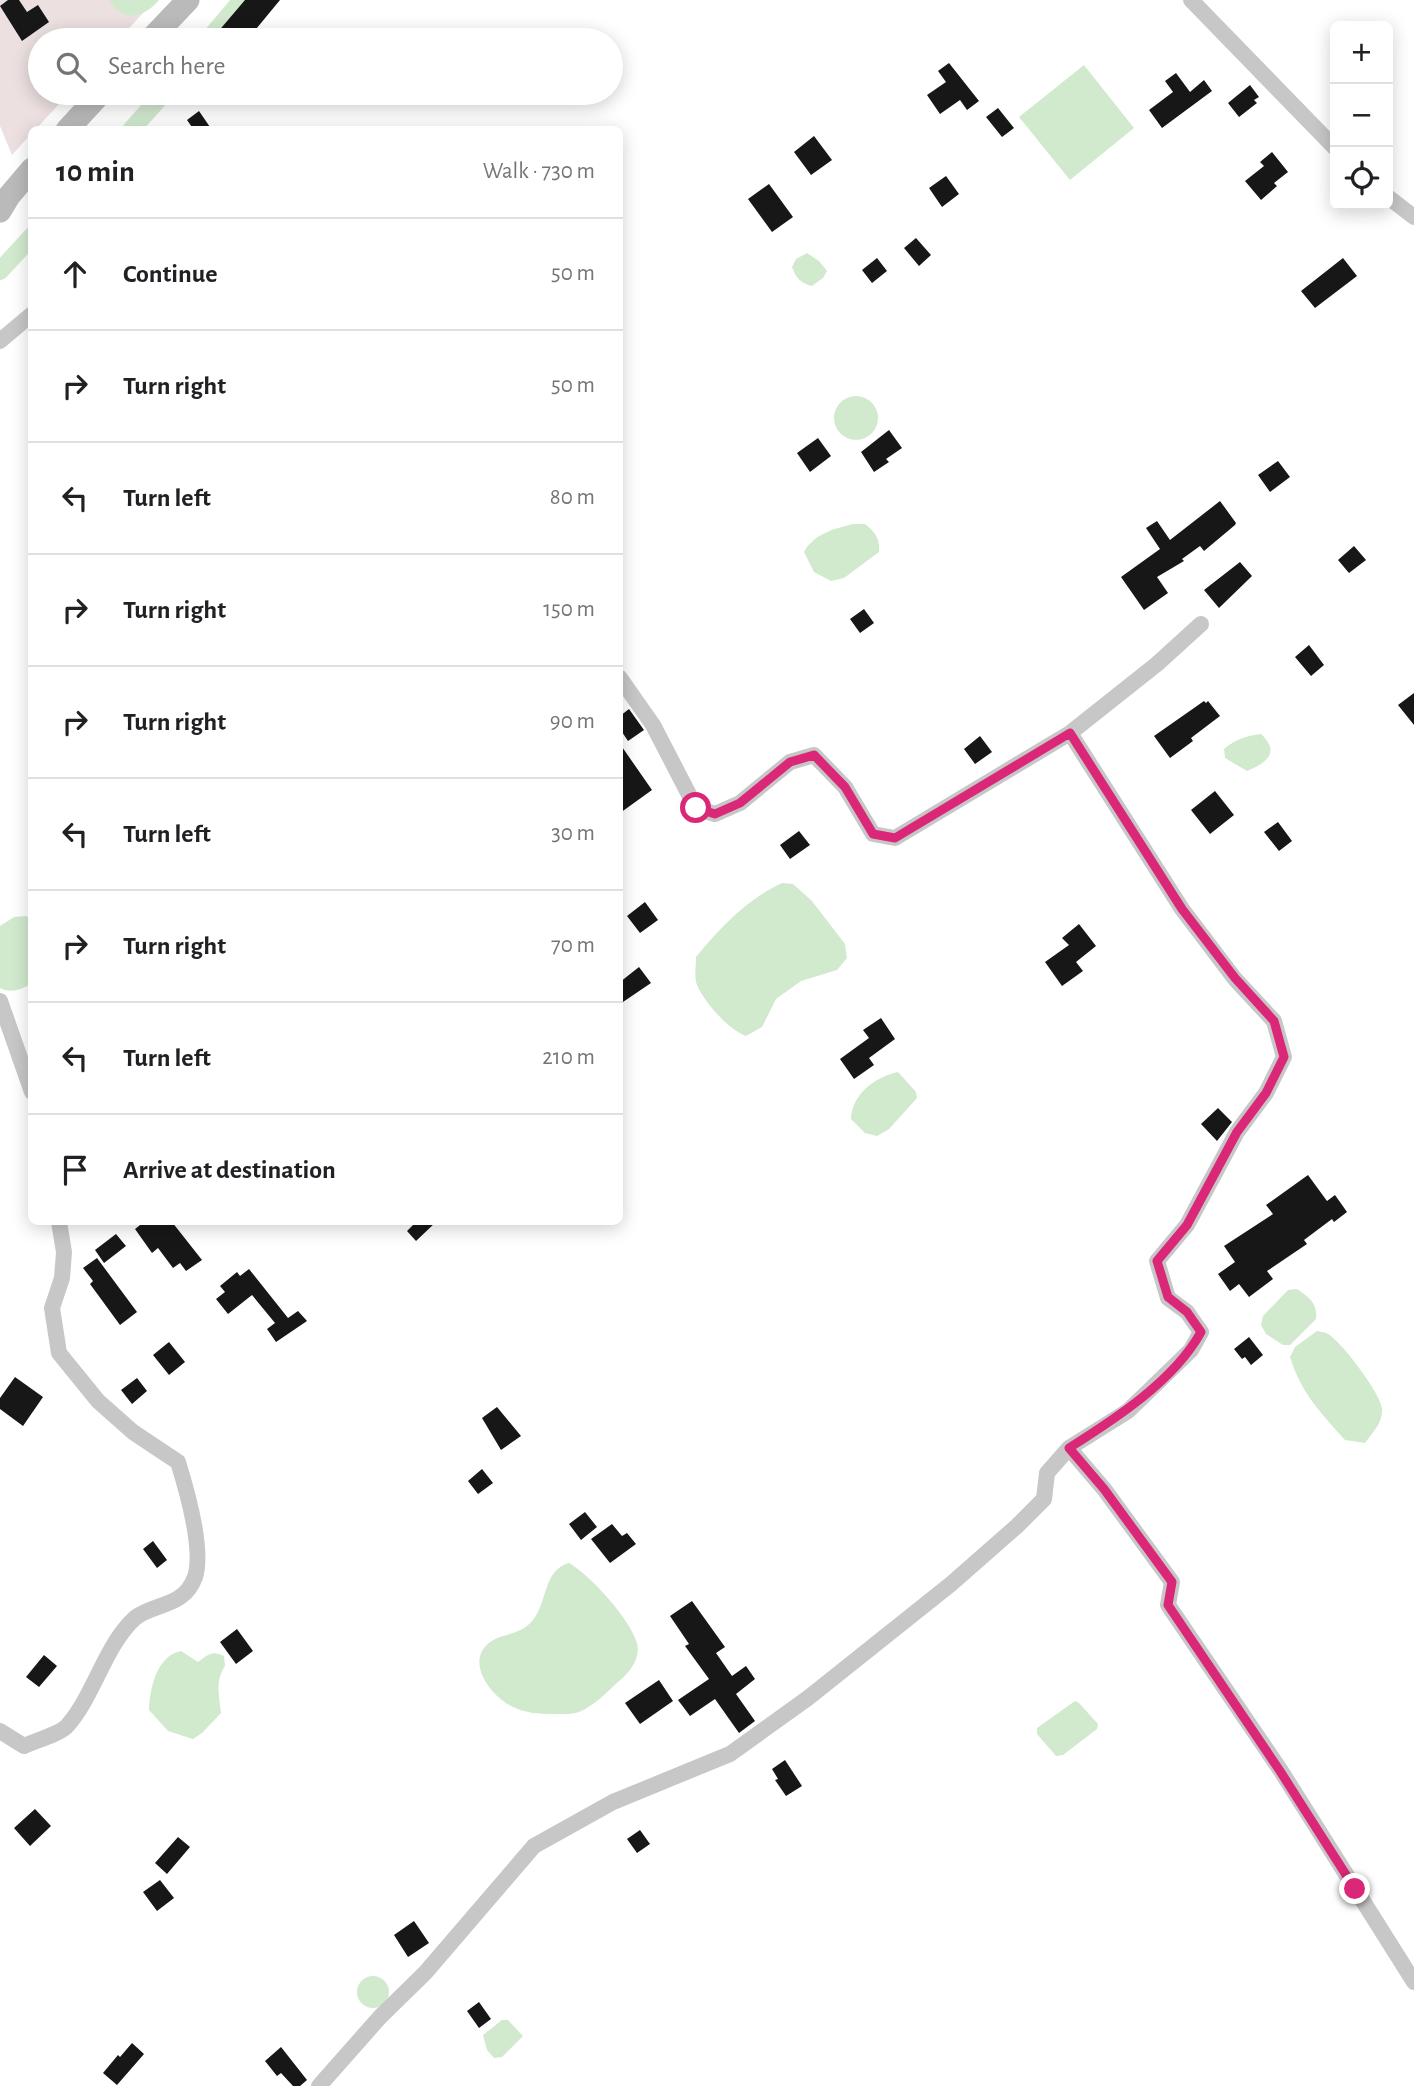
<!DOCTYPE html>
<html lang="en">
<head>
<meta charset="utf-8">
<style>
  :root { --surface:#fff; --page:#f6f6f6; --text:#202124; --muted:#757577; --line:#e0e0e0 }
  body { margin:0; font-family:"Alegreya Sans",sans-serif; background:var(--page); color:var(--text) }
  .controls { position:absolute; right:21px; top:21px; display:grid; overflow:hidden; border-radius:10px; box-shadow:0 4px 18px #0003 }
  .controls button { width:63px; height:63px; display:grid; place-items:center; padding:0; border:0; border-bottom:2px solid var(--line); background:var(--surface); color:var(--text); font:35px sans-serif }
  .stop { position:absolute; width:21px; height:21px; margin:-16px; border:5px solid #db2777; border-radius:50%; background:#fff }
  .stop.end { background:#db2777; border-color:#fff; box-shadow:0 2px 7px #0008 }
  .list { margin:0; padding:0; list-style:none }
  h2 { display:flex; justify-content:space-between; align-items:center; height:91px; margin:0; padding:0 28px; font-size:30px }
  h2 small { font-size:23px; font-weight:400; color:var(--muted) }
  .list li { display:grid; grid-template-columns:46px 1fr auto; gap:21px; align-items:center; box-sizing:border-box; height:112px; padding:0 28px; border-top:2px solid var(--line) }
  .list b { display:block; font-size:26px; white-space:nowrap }
  .list em { font-size:23px; font-style:normal; color:var(--muted) }
  .icon { flex:none; width:38px; height:38px; fill:none; stroke:currentColor; stroke-width:2; stroke-linecap:round; stroke-linejoin:round }
  .map { position:relative; flex:none; width:1414px; height:2086px; overflow:hidden }
  .search { position:absolute; background:var(--surface); box-shadow:0 4px 18px #0003; left:28px; top:28px; width:595px; height:77px; display:flex; align-items:center; gap:18px; box-sizing:border-box; padding:0 24px; border-radius:38px; color:var(--muted); font-size:26px }
  .panel { position:absolute; background:var(--surface); box-shadow:0 4px 18px #0003; left:28px; top:126px; width:595px; height:1099px; border-radius:10px }
  .map>svg:first-child { display:block }
  .green { fill:#ece0e0 }
  .water { fill:#d1eace }
  .lines { fill:none; stroke-linecap:round; stroke-linejoin:round }
  .canal { stroke:#d1eace; stroke-width:18 }
  .building { fill:#171717 }
  .street { stroke:#c7c7c7; stroke-width:16 }
  .secondary { stroke:#bababa; stroke-width:23 }
  .route { stroke:#db2777; stroke-width:9 }
</style>
</head>
<body>
<div class="map">
<svg width="1414" height="2086" viewBox="0 0 1414 2086">
  <rect width="100%" height="100%" fill="#fff"/>
  <path class="green" d="M0,0H155L118,40H40V93H69L36,129L32,130L31,134L12,155L0,126Z"/>
  <path class="water" d="M109,0H159C144,18 123,23 109,0Z
    M1084,65L1134,128L1070,180L1019,117Z
    M807,253L819,261L827,271L823,278L812,286C800,283 796,278 792,267L796,259Z
    M834 418a22 22 0 1 1 44 0a22 22 0 1 1-44 0Z
    M853,524H865C875,532 880,538 879,552L844,578L831,581L814,572L804,552C814,534 833,529 853,524Z
    M1261,734C1281,753 1266,763 1247,771L1225,758L1224,749C1236,739 1246,736 1261,734Z
    M782,883L793,884L812,901L845,944L847,958L837,970L801,981L776,999L762,1027L746,1036C729,1030 704,1002 697,985C694,977 696,965 696,957C720,928 747,899 782,883Z
    M26,916L31,919V984C22,989 10,994 0,988V926L14,917Z
    M898,1072L916,1092L917,1098L889,1129L877,1136L865,1133L851,1119C852,1094 875,1077 898,1072Z
    M1297,1289C1309,1297 1318,1304 1316,1319L1290,1345H1283L1266,1334L1261,1325L1263,1316L1288,1290Z
    M1317,1331C1321,1332 1325,1332 1328,1334C1341,1341 1382,1395 1382,1409C1383,1423 1372,1433 1365,1443L1345,1440C1321,1413 1301,1393 1290,1357L1295,1347Z
    M569,1563C590,1575 630,1619 637,1643C641,1660 629,1673 617,1683C606,1693 594,1706 579,1712C571,1715 561,1714 553,1714C539,1714 524,1713 511,1706C491,1696 465,1662 489,1643C496,1637 505,1636 513,1633C554,1621 535,1573 569,1563Z
    M181,1651L198,1662C208,1655 212,1650 224,1656L225,1666C215,1681 219,1695 221,1713L202,1733L193,1739L168,1731L149,1710C150,1689 156,1656 181,1651Z
    M1075,1701L1079,1703L1098,1724L1097,1729L1063,1755L1056,1756L1037,1734V1728Z
    M357 1992a16 16 0 1 1 32 0a16 16 0 1 1-32 0Z
    M502,2020H508L523,2036L502,2057L494,2058L487,2050L483,2035Z"/>
  <g class="lines">
    <path class="canal" d="M208,40L242,0
      M131,130L164,93
      M0,271L32,236"/>
  </g>
  <path class="building" d="M8,0H19L27,12L38,5L49,22L22,41L0,6Z
    M245,0H280L247,40H211Z
    M949,63L979,101L967,110L960,100L940,114L927,95L946,82L938,71Z
    M1176,73L1190,92L1204,80L1212,91L1162,128L1149,110L1173,92L1165,81Z
    M1250,85L1259,97L1254,100L1257,103L1239,117L1228,103Z
    M998,108L1014,128L1002,137L986,117Z
    M199,111L212,130H194L187,120Z
    M814,136L832,160L811,175L794,152Z
    M1272,152L1288,172L1274,183L1277,186L1261,200L1245,181L1264,166L1260,162Z
    M946,176L959,194L942,207L929,188Z
    M769,184L793,217L772,232L748,199Z
    M916,238L931,255L919,266L904,248Z
    M877,258L887,271L872,283L862,270Z
    M1343,258L1357,276L1315,308L1301,291Z
    M889,430L902,448L886,459L889,462L874,472L861,452Z
    M818,438L831,456L810,472L797,453Z
    M1278,461L1290,477L1270,492L1258,475Z
    M1220,501L1236,523L1235,525L1204,551L1200,546L1182,559L1184,561L1157,577L1168,593L1144,610L1121,577L1160,549L1146,528L1157,521L1170,540Z
    M1354,546L1366,560L1349,573L1338,560Z
    M1240,562L1252,576L1219,608L1204,590Z
    M864,609L874,623L860,633L850,619Z
    M1309,645L1324,665L1311,676L1295,657Z
    M1414,693V725L1398,705Z
    M1204,701L1206,703L1208,701L1220,716L1191,738L1193,741L1170,758L1154,736Z
    M629,709L644,730L628,741L620,729V716Z
    M980,736L992,752L975,764L964,749Z
    M620,744L652,790L620,813Z
    M1215,791L1234,815L1210,834L1191,810Z
    M1278,822L1292,841L1279,851L1264,832Z
    M799,831L810,845L790,859L780,845Z
    M645,902L658,920L640,933L627,916Z
    M1079,924L1096,946L1076,962L1083,971L1062,986L1045,962L1069,945L1062,938Z
    M639,967L651,983L620,1004V982Z
    M881,1018L895,1039L869,1058L874,1065L854,1079L840,1059L869,1038L863,1030Z
    M1218,1108L1232,1122L1217,1141L1201,1124Z
    M1308,1175L1327,1201L1335,1195L1347,1212L1334,1222L1332,1219L1304,1240L1307,1244L1267,1271L1273,1279L1249,1297L1239,1284L1230,1291L1218,1274L1235,1262L1224,1246L1273,1214L1266,1205Z
    M144,1222H172L202,1260L186,1271L180,1263L173,1268L158,1248L152,1253L135,1229Z
    M416,1222H436L416,1241L407,1231Z
    M116,1234L126,1246L104,1263L95,1250Z
    M97,1258L137,1312L120,1325L90,1284L93,1281L83,1268Z
    M249,1269L288,1318L298,1311L307,1321L276,1342L267,1329L275,1323L252,1295L228,1314L216,1299L225,1292L220,1286L237,1272L240,1276Z
    M1249,1337L1263,1355L1251,1365L1245,1357L1242,1359L1234,1349Z
    M169,1342L185,1362L169,1375L153,1355Z
    M15,1377L43,1397L23,1426L0,1409V1398Z
    M137,1378L147,1391L132,1404L121,1390Z
    M497,1407L521,1436L501,1450L482,1418Z
    M482,1469L493,1483L478,1494L468,1481Z
    M585,1512L597,1527L581,1540L569,1524Z
    M612,1524L622,1536L627,1533L636,1544L610,1563L591,1539Z
    M153,1541L167,1560L157,1568L143,1549Z
    M692,1601L725,1647L716,1653L732,1676L746,1666L755,1679L736,1694L755,1721L739,1733L715,1699L690,1716L678,1700L709,1679L685,1646L689,1644L670,1616Z
    M237,1629L253,1651L236,1664L220,1642Z
    M44,1655L57,1666L39,1687L26,1677Z
    M659,1680L673,1701L640,1724L625,1703Z
    M785,1760L802,1786L786,1796L775,1780L778,1779L772,1769Z
    M35,1809L51,1826L30,1846L14,1828Z
    M640,1830L650,1844L637,1853L627,1839Z
    M178,1837L190,1847L167,1874L155,1863Z
    M160,1880L174,1898L157,1911L143,1892Z
    M414,1921L429,1943L408,1957L394,1935Z
    M479,2002L491,2019L479,2028L467,2011Z
    M132,2043L144,2054L117,2085L103,2073L118,2055L120,2057Z
    M281,2047L307,2080L300,2086H293L281,2073L277,2076L265,2061Z"/>
  <g class="lines">
    <path class="street" d="M1191,0L1335,148
      M1388,197L1414,217
      M0,341L32,314
      M620,678L653,725L696,808L715,814L740,803L790,762L814,755L845,787L873,834L895,838L1070,733L1157,664L1201,624
      M0,1001L32,1092
      M1069,1448L1104,1489L1172,1582L1168,1605L1281,1771L1414,1982
      M0,1731L24,1746C34,1741 60,1734 67,1726C94,1696 105,1645 135,1618C153,1603 184,1608 195,1577C204,1549 187,1491 178,1462L133,1432L98,1401L59,1353L52,1308L62,1278L64,1252L59,1222
      M319,2086L380,2017L425,1973L534,1846L613,1802L730,1754L808,1698L951,1584L1017,1526L1044,1499L1047,1473L1069,1448L1128,1411L1191,1350L1201,1332L1187,1312L1168,1298L1157,1261L1187,1225L1237,1132L1266,1093L1284,1057L1274,1021L1235,979L1182,909L1070,733"/>
    <path class="secondary" d="M150,40L188,0
      M67,130L101,93
      M0,211L9,196L32,169"/>
  </g>
  <g class="lines">
    <path class="route" d="M696,808L715,814L740,803L790,762L814,755L845,787L873,834L895,838L1070,733L1182,909L1235,978L1274,1021L1284,1057L1266,1093L1237,1132L1187,1225L1157,1261L1168,1297L1187,1312L1201,1332C1174,1381 1115,1419 1069,1448L1104,1489L1172,1582L1168,1605L1280,1771L1355,1889"/>
  </g>
</svg>
<div class="controls">
<button>+</button>
<button>−</button>
<button><svg class="icon" aria-label="locate" viewBox="0 0 24 24"><circle cx="12" cy="12" r="6"/><path d="M12 2v4M12 18v4M2 12h4M18 12h4"/></svg></button>
</div>
<div class="stop" style="left:696px;top:808px"></div>
<div class="stop end" style="left:1355px;top:1889px"></div>
<div class="search"><svg class="icon" aria-label="search" viewBox="0 0 24 24"><circle cx="10" cy="10" r="6"/><path d="M15 15l6 6"/></svg>Search here</div>
<section class="panel">
<h2>10 min<small>Walk · 730 m</small></h2>
<ul class="list">
<li><svg class="icon" aria-label="ahead" viewBox="0 0 24 24"><path d="M12 20V5M6 11l6-6 6 6"/></svg><div><b>Continue</b></div><em>50 m</em></li>
<li><svg class="icon" aria-label="right" viewBox="0 0 24 24"><path d="M7 20v-9h11M14 6l5 5-5 5"/></svg><div><b>Turn right</b></div><em>50 m</em></li>
<li><svg class="icon" aria-label="left" viewBox="0 0 24 24"><path d="M17 20v-9H6M10 6l-5 5 5 5"/></svg><div><b>Turn left</b></div><em>80 m</em></li>
<li><svg class="icon" aria-label="right" viewBox="0 0 24 24"><path d="M7 20v-9h11M14 6l5 5-5 5"/></svg><div><b>Turn right</b></div><em>150 m</em></li>
<li><svg class="icon" aria-label="right" viewBox="0 0 24 24"><path d="M7 20v-9h11M14 6l5 5-5 5"/></svg><div><b>Turn right</b></div><em>90 m</em></li>
<li><svg class="icon" aria-label="left" viewBox="0 0 24 24"><path d="M17 20v-9H6M10 6l-5 5 5 5"/></svg><div><b>Turn left</b></div><em>30 m</em></li>
<li><svg class="icon" aria-label="right" viewBox="0 0 24 24"><path d="M7 20v-9h11M14 6l5 5-5 5"/></svg><div><b>Turn right</b></div><em>70 m</em></li>
<li><svg class="icon" aria-label="left" viewBox="0 0 24 24"><path d="M17 20v-9H6M10 6l-5 5 5 5"/></svg><div><b>Turn left</b></div><em>210 m</em></li>
<li><svg class="icon" aria-label="arrive" viewBox="0 0 24 24"><path d="M6 21V4h12l-3 4 3 4H6"/></svg><div><b>Arrive at destination</b></div></li>
</ul>
</section>
</div>
</body>
</html>
